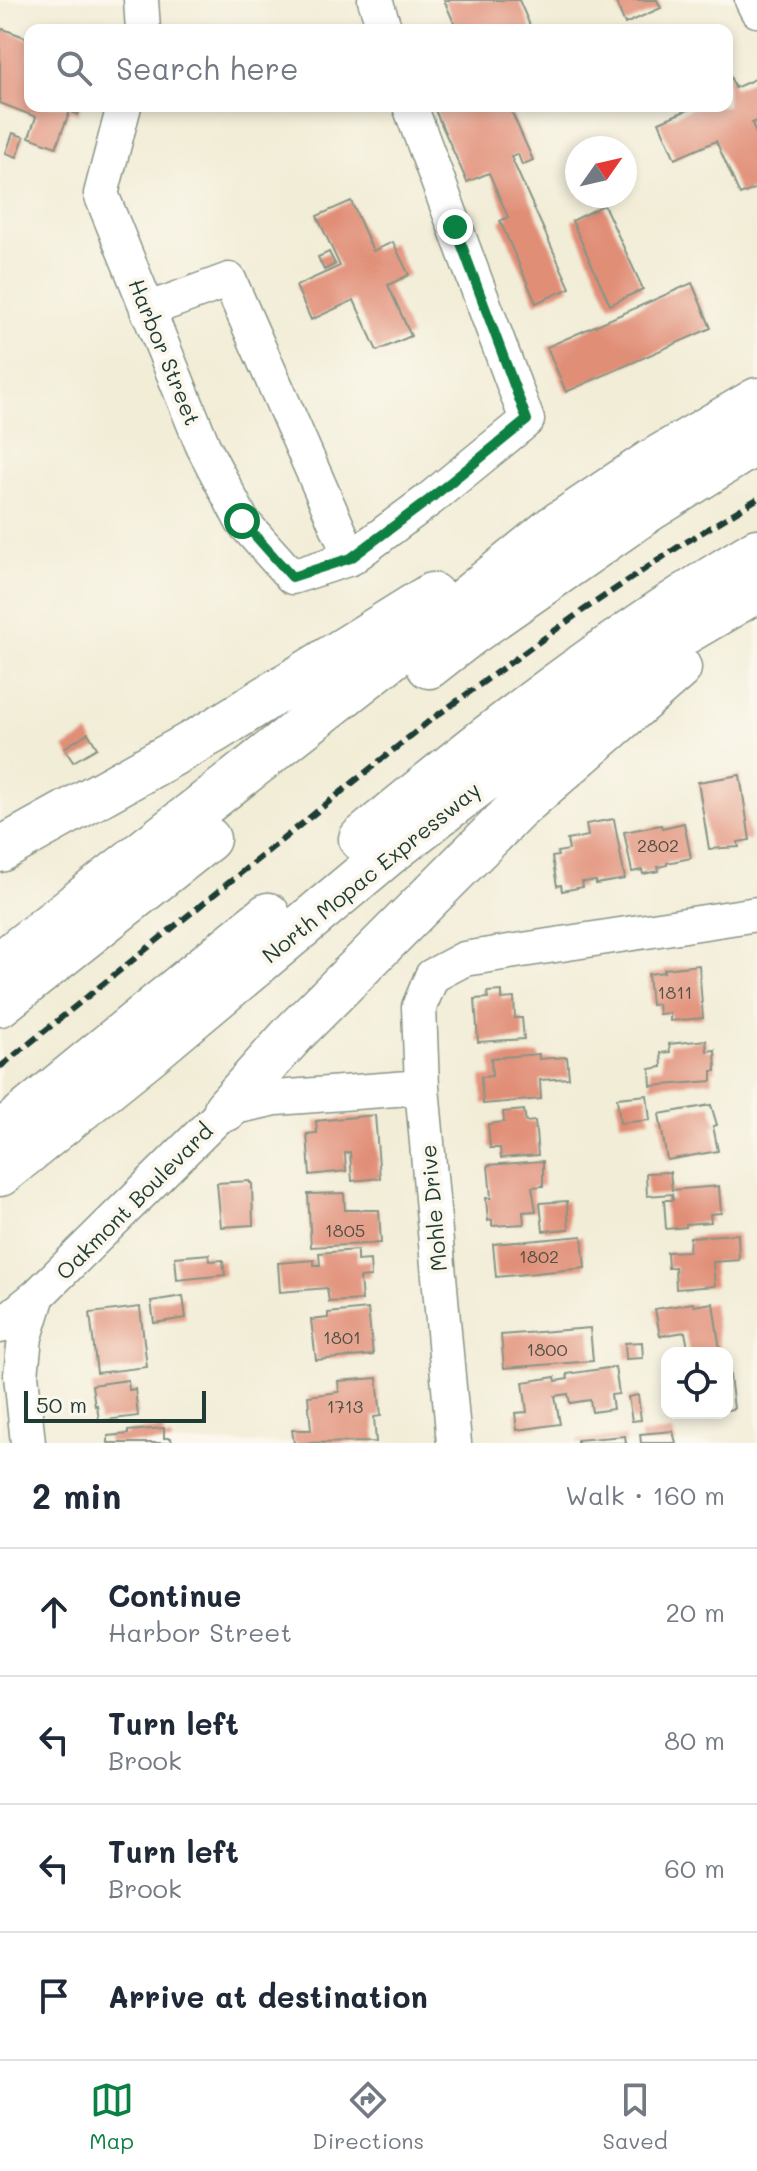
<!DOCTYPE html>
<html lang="en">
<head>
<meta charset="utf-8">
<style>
  :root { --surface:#fff; --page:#f2f2f3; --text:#1f2937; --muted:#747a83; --line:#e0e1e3; --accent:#0b8043 }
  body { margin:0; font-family:Mali,sans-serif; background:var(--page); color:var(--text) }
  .controls { position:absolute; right:24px; bottom:24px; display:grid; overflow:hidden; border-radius:16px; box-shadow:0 4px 12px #0003 }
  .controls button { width:72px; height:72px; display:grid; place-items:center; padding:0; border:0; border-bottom:2px solid var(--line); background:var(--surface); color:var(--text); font:40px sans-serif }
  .compass { position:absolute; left:565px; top:136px; width:72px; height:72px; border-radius:50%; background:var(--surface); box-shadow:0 4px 12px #0003; rotate:56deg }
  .scale { position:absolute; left:24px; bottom:20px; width:182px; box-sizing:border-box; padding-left:8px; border:4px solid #1f3d34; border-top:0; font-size:22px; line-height:28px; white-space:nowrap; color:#1f3d34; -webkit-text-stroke:6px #fbf7ec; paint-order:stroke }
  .stop { position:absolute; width:24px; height:24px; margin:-18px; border:6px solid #0b8043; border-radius:50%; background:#fff }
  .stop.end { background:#0b8043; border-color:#fff; box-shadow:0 2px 8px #0008 }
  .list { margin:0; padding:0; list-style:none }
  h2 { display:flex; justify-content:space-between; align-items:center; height:104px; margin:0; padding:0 32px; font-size:34px }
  h2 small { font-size:26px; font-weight:400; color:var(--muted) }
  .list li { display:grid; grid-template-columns:52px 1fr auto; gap:24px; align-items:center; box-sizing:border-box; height:128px; padding:0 32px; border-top:2px solid var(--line) }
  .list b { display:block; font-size:30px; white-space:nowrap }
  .list p { margin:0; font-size:26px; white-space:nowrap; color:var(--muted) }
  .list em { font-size:26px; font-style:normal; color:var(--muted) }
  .icon { flex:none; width:44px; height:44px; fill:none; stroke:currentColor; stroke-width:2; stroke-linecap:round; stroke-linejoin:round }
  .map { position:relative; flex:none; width:757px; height:1443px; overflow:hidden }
  .search { position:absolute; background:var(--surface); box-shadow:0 4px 12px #0003; left:24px; right:24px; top:24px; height:88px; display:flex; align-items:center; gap:20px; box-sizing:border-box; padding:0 28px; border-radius:16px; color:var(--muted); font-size:30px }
  .sheet { height:616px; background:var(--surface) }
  nav { display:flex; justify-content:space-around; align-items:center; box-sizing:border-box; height:112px; border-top:2px solid var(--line); background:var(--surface); font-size:22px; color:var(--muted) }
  nav a { display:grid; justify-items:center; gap:4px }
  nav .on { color:var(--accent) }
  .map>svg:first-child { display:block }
  .building { fill:#e18e77 }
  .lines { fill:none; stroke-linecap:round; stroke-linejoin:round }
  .minor-casing { stroke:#889586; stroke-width:37 }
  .highway-casing { stroke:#889586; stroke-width:47 }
  .minor { stroke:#fff; stroke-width:34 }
  .highway { stroke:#fff; stroke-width:44 }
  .rail { stroke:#1f3d34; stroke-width:6; stroke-dasharray:12 6; stroke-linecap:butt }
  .route { stroke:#0b8043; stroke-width:10 }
  .labels { text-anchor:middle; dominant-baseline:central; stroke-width:8; stroke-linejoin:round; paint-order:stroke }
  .number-label { font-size:18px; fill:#505145 }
  .street-label { font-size:22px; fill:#1f3d34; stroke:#fbf7ec }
</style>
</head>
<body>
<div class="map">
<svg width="757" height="1443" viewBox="0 0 757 1443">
  <rect width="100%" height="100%" fill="#fbf7ec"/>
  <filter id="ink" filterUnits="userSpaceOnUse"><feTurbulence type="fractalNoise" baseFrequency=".0125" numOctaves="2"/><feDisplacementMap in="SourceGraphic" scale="16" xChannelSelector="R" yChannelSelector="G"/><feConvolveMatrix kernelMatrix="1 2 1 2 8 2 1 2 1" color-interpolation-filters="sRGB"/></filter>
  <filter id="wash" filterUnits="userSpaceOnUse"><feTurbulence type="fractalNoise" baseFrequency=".006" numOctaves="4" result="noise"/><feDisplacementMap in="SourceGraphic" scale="32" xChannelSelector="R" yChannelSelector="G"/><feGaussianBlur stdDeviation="1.8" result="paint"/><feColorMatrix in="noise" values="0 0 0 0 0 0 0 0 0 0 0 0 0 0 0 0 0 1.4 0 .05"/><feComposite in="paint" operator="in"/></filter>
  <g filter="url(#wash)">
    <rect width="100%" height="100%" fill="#f2edd7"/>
    <g id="blocks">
      <path class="building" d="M444,0H519L532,30H457Z
        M615,0H657L661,8L625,24Z
        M3,29L30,39V106H81L78,115L70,111L56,147L29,137L36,117L0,103V32Z
        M727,69L735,88L755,79L757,83V121L752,123L757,136V188L740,195L716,141L675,159L659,122L697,106H727Z
        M439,106H509L533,160L522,165L518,154L511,157L570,288L536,303L500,221L508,217L489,173L467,182L434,108Z
        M13,133L24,137L17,157L6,153Z
        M351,201L373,251L393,242L409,275L388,285L411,336L377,351L354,300L311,320L296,286L340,266L317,216Z
        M604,205L643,289L610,305L572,221Z
        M329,252L335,264L324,270L318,257Z
        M692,283L711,328L566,392L547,347Z
        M88,733L97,748L73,762L64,748Z
        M740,775L750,840L738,842L739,847L709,849L698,782Z
        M614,819L625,879L596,884V881L582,882L583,887L562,891L561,885L557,886L552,857L558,856L557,852L569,850L567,840L588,836L586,824Z
        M684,823L691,858L667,863V865L658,867L659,871L643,874L642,870L632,872L624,832L661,825L662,828Z
        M699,965L703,1018L670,1021V1013L659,1014L658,1004L651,1005L648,974L664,972V969Z
        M502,991V999L514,998L515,1018H522L524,1039L478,1042L475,999L488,998L487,992Z
        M706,1040L707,1051L715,1050L716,1071H712V1081L651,1086L650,1069L662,1067L661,1053L670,1052L669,1044Z
        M539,1054V1059L567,1057L569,1078L540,1080L541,1099L483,1104L481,1077L492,1076L491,1058Z
        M647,1095L650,1120L620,1123L617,1098Z
        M711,1105L717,1125L713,1126L718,1151L667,1160L659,1114Z
        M524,1110L526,1122L535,1121L538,1155L501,1158L500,1148H490L488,1124L504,1122L503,1112Z
        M375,1115L380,1178L352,1181L350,1152L345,1153L346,1171L310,1175L307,1134L317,1133L316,1121Z
        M543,1161V1186L532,1187L536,1211L523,1212L524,1224L492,1226V1220L488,1221L486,1198H491L488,1165Z
        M670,1172L672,1190L719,1186L721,1213L710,1214L711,1222L686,1224V1227L666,1229L664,1200H673L672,1194L647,1196L646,1173Z
        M250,1181V1183H252L253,1225L221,1227L217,1183Z
        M344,1193L345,1210H379L381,1243L311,1247L308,1194Z
        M567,1201L569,1229L543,1231L540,1203Z
        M738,1234L739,1260L713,1262L715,1286L676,1289L675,1267L668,1268L667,1252L689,1251L690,1237Z
        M582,1236L585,1268L496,1277L493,1244Z
        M357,1250V1261L370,1260L371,1277L360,1278L362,1300L329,1302L327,1288L280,1292L278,1263L314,1260V1265H320L319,1253Z
        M209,1254L210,1261L223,1260L225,1275L177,1280L175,1257Z
        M183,1296L186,1318L154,1323L151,1301Z
        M693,1303L694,1306L713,1303L720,1350L689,1353L685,1332L660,1336L655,1309Z
        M140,1307L147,1367L97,1373L90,1313Z
        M368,1309L373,1355L316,1360L311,1320L328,1318V1313Z
        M590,1328L593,1361L504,1368L501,1335Z
        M642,1342L643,1358L626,1359L625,1343Z
        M615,1367L619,1394L611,1395L613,1409L592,1412L590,1400L570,1403L568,1394L555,1396L560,1424L517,1430L515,1413L527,1412L523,1382L555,1377L556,1381L568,1379L567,1374Z
        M727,1368H729L734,1409L727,1410Z
        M377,1378L381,1416L374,1417L376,1442L294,1443L292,1430H311L308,1396L339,1392L338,1381Z
        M128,1380L129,1390L135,1389L138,1416L99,1421L97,1405L95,1406L92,1385Z
        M638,1395L641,1420L632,1421L628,1397Z
        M164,1428V1438H171L172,1443H108V1436L128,1434V1431Z
        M673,1431L676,1443H641L640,1434Z
        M625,1436L626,1443H577V1440Z"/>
    </g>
  </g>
  <g filter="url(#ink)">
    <use href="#blocks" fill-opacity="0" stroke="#889586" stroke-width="2"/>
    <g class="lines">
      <defs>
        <path id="minor" d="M141,0L143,30
          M375,0L385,30
          M752,0L757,10
          M124,106L101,194L203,446L242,521L292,577L351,558L430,499L527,420L410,106
          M147,310L229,280L351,558
          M0,1326L38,1295L226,1109L276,1098L422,1087
          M28,1443L21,1375L25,1337L38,1295
          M454,1443L422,1087L419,1007L432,976L464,959L757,914"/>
        <path id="highway" d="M429,666L470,634L651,508L757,442
          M361,839C487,735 616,635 757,551
          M0,850L212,732L432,595
          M0,964L446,615L553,528L651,462L757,400
          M0,1004L208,839
          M226,1109L295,1032L517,809L679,668
          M0,1134L268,915
          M0,1174L154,1050L389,853L480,783L682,634L757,590"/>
      </defs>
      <use href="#minor" class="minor-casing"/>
      <use href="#highway" class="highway-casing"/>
      <use href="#minor" class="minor"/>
      <use href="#highway" class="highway"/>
      <path class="rail" d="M0,1067L428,722L579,613L678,547L757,499"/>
    </g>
  </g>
  <g class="lines" filter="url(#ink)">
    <path class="route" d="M242,521L292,577L351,558L430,499L527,420L455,227"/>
  </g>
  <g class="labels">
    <g class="number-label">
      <text x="658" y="845">2802</text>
      <text x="675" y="992">1811</text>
      <text x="345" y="1230">1805</text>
      <text x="539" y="1256">1802</text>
      <text x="342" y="1337">1801</text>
      <text x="547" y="1349">1800</text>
      <text x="345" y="1406">1713</text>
    </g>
    <g class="street-label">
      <text transform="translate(165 352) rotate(68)">Harbor Street</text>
      <text transform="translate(371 872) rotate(-39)">North Mopac Expressway</text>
      <text transform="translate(134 1201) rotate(-45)">Oakmont Boulevard</text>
      <text transform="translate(433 1208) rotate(-95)">Mohle Drive</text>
    </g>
  </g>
</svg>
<div class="controls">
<button><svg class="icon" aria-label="locate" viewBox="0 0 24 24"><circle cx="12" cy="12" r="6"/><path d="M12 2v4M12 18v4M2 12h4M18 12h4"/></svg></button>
</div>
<svg class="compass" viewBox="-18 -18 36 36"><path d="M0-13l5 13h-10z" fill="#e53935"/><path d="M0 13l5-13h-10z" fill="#747a83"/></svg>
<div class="scale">50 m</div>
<div class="stop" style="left:242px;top:521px"></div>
<div class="stop end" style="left:455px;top:227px"></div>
<div class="search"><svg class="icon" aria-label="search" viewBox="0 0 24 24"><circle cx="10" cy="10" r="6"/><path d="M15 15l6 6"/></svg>Search here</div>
</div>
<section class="sheet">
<h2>2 min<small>Walk · 160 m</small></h2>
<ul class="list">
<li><svg class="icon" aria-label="ahead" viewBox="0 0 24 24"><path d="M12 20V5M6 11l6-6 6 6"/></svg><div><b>Continue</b><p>Harbor Street</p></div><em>20 m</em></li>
<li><svg class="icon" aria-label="left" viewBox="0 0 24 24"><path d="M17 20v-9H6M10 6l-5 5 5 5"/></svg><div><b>Turn left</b><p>Brook</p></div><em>80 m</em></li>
<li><svg class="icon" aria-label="left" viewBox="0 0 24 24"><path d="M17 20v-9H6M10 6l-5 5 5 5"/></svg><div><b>Turn left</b><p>Brook</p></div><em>60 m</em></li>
<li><svg class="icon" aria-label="arrive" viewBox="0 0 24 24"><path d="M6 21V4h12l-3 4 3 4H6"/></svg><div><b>Arrive at destination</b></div></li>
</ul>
</section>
<nav>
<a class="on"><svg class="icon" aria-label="map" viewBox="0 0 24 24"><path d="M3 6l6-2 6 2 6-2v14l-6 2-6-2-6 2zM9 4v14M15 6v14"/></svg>Map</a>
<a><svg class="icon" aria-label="directions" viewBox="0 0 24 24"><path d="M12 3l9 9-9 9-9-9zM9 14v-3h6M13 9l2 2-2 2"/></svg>Directions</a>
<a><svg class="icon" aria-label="saved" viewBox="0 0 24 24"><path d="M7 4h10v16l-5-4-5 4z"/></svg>Saved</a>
</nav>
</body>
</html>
